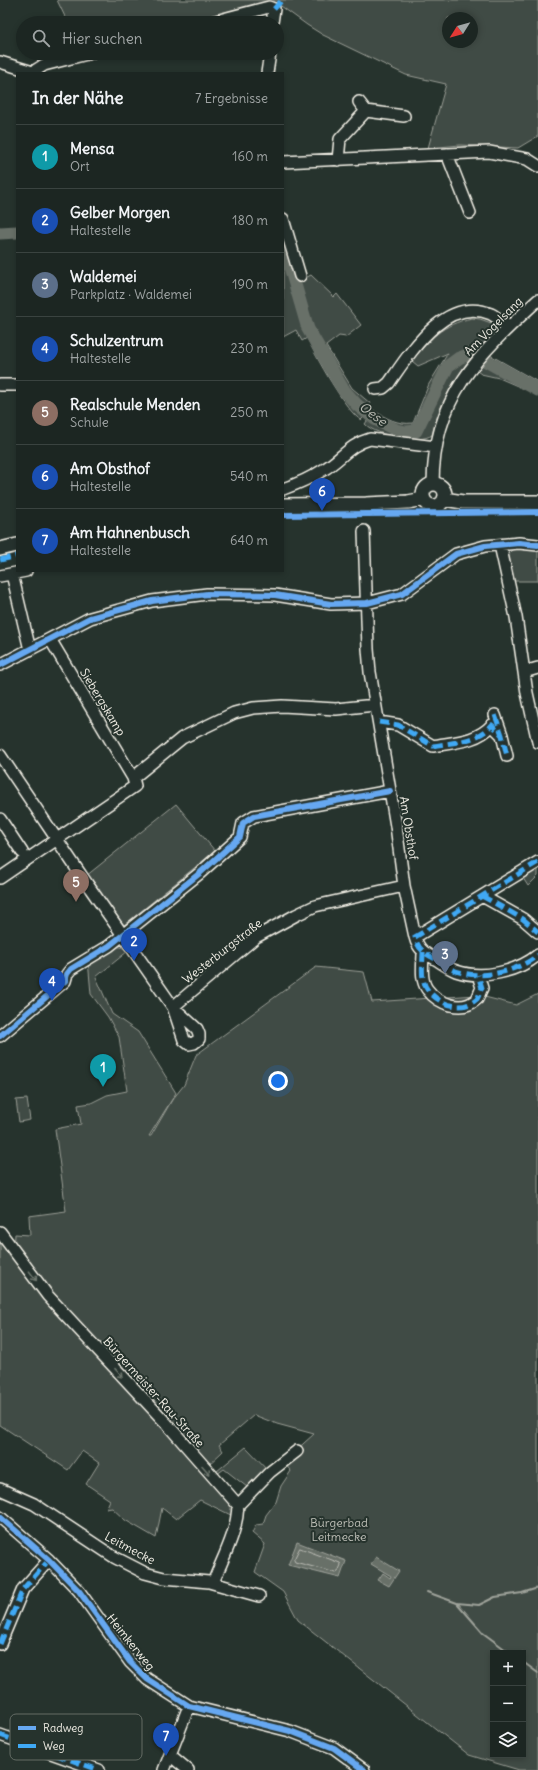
<!DOCTYPE html>
<html lang="de">
<head>
<meta charset="utf-8">
<style>
  :root { --surface:#1c2622; --page:#252e2a; --text:#f1f3f6; --muted:#a0a5a5; --line:#3a4340; --accent:#ffd166 }
  body { margin:0; font-family:Delius,sans-serif; background:var(--page); color:var(--text) }
  .controls { position:absolute; right:12px; bottom:12px; display:grid; overflow:hidden; border-radius:0px; box-shadow:0 2px 6px #0003 }
  .controls button { width:36px; height:36px; display:grid; place-items:center; padding:0; border:0; border-bottom:1px solid var(--line); background:var(--surface); color:var(--text); font:20px sans-serif }
  .compass { position:absolute; left:442px; top:12px; width:36px; height:36px; border-radius:50%; background:var(--surface); box-shadow:0 2px 6px #0003; rotate:233deg }
  .you { position:absolute; left:278px; top:1081px; width:14px; height:14px; margin:-10px; border:3px solid #fff; border-radius:50%; background:#1a73e8; box-shadow:0 0 0 6px #1a73e833 }
  .badge { display:grid; place-items:center; width:26px; height:26px; border-radius:50%; background:var(--accent); color:#fff; font-size:13px; font-weight:700 }
  .pin { position:absolute; translate:-50% -33px; filter:drop-shadow(0 1px 2px #0008) }
  .pin::after { content:''; position:absolute; top:21px; width:14px; height:12px; background:inherit; clip-path:polygon(0 0,100% 0,50% 100%) }
  .list { margin:0; padding:0; list-style:none }
  h2 { display:flex; justify-content:space-between; align-items:center; height:52px; margin:0; padding:0 16px; font-size:17px }
  h2 small { font-size:13px; font-weight:400; color:var(--muted) }
  .list li { display:grid; grid-template-columns:26px 1fr auto; gap:12px; align-items:center; box-sizing:border-box; height:64px; padding:0 16px; border-top:1px solid var(--line) }
  .list b { display:block; font-size:15px; white-space:nowrap }
  .list p { margin:0; font-size:13px; white-space:nowrap; color:var(--muted) }
  .list em { font-size:13px; font-style:normal; color:var(--muted) }
  .icon { flex:none; width:22px; height:22px; fill:none; stroke:currentColor; stroke-width:2; stroke-linecap:round; stroke-linejoin:round }
  .map { position:relative; flex:none; width:538px; height:1770px; overflow:hidden }
  .search { position:absolute; background:var(--surface); box-shadow:0 2px 6px #0003; left:16px; top:16px; width:268px; height:44px; display:flex; align-items:center; gap:10px; box-sizing:border-box; padding:0 14px; border-radius:22px; color:var(--muted); font-size:15px }
  .panel { position:absolute; background:var(--surface); box-shadow:0 2px 6px #0003; left:16px; top:72px; width:268px; height:500px; border-radius:0px }
  .map>svg:first-child { display:block }
  .green { fill:#414b45; stroke:#9a9e96; fill-rule:evenodd }
  .water { fill:#676f68; stroke:#9fa39b }
  .lines { fill:none; stroke-linecap:round; stroke-linejoin:round }
  .shore { stroke:#bcbdb5; stroke-width:1 }
  .stream { stroke:#9fa39b; stroke-width:2 }
  .river { stroke:#676f68; stroke-width:13 }
  .minor-casing { stroke:#f4f1e8; stroke-width:14 }
  .major-casing { stroke:#f4f1e8; stroke-width:16 }
  .minor { stroke:#26332d; stroke-width:11 }
  .major { stroke:#26332d; stroke-width:13 }
  .quiet { stroke:#3fa9f5; stroke-width:5; stroke-dasharray:10 5; stroke-linecap:butt }
  .cycleway-casing { stroke:#26332d; stroke-width:8 }
  .cycleway { stroke:#66a8f1; stroke-width:6 }
  .oneway { stroke:#6e766e }
  .labels { text-anchor:middle; dominant-baseline:central; stroke-width:4; stroke-linejoin:round; paint-order:stroke }
  .street-label { font-size:12px; fill:#f4f1e8; stroke:#26332d }
  .park-label { font-size:12px; fill:#bebfb7; stroke:#26332d }
  .water-label { font-size:13px; font-style:italic; fill:#bcbdb5; stroke:#26332d }
  .key { fill:#26332d; stroke:#646c65; stroke-width:1 }
  .key-label { font-size:11px; fill:#f4f1e8 }
</style>
</head>
<body>
<div class="map">
<svg width="538" height="1770" viewBox="0 0 538 1770">
  <rect width="100%" height="100%" fill="#26332d"/>
  <filter id="ink" filterUnits="userSpaceOnUse"><feTurbulence type="fractalNoise" baseFrequency=".025" numOctaves="2"/><feDisplacementMap in="SourceGraphic" scale="8" xChannelSelector="R" yChannelSelector="G"/><feConvolveMatrix kernelMatrix="1 2 1 2 8 2 1 2 1" color-interpolation-filters="sRGB"/></filter>
  <g filter="url(#ink)">
    <path class="green" d="M57,0H538V136L518,148L460,145L428,148L446,84L406,75L323,35L307,25L274,1L190,23H68ZM448,18H472V42H448Z
      M283,254C296,314 317,375 365,416L361,420C346,412 315,355 307,338L302,341L296,330L283,337Z
      M311,275L334,297L337,294L361,325L346,337L339,336L326,346L352,388L371,404L369,409C330,378 311,328 298,282Z
      M472,318L480,319L494,324L496,331C467,359 441,394 432,435C420,444 376,436 365,424L374,411C387,418 397,425 413,423L429,384L448,353L418,366L412,361C431,338 441,325 472,318Z
      M490,355L538,382V395L499,378L481,374L477,371Z
      M513,549L538,550V581H512L506,556Z
      M176,804L215,851L124,925L86,876Z
      M538,865V876L528,886L521,875Z
      M109,946L121,947L128,951L96,977L112,1014L138,1032L176,1093L149,1136H151L172,1100L184,1085L196,1055L316,967L364,972L372,1002L477,995L516,1005L538,994V1770H519L469,1755L298,1620L283,1592L255,1572L265,1544L252,1533L256,1525L263,1524L266,1515L276,1502L281,1486L291,1471L283,1462L314,1434L277,1424L254,1415L219,1445L223,1451L205,1468L211,1476L246,1447L270,1472L238,1505L237,1518L200,1500L176,1519L162,1508L156,1538L125,1520L112,1508L106,1509L110,1500L86,1484L99,1463L82,1451L68,1470L0,1425V1232L14,1250L15,1234L30,1235L29,1216L66,1211L55,1129L81,1124L78,1105L91,1103L107,1095L127,1091L119,1037L108,1017L91,994L88,960ZM224,1469L247,1487L238,1505L213,1477ZM493,1653H523V1755H493Z
      M27,1099L30,1120L19,1122L16,1100Z"/>
    <path class="water" d="M297,1542L346,1561L340,1578L288,1565Z
      M376,1557L399,1571L389,1586L378,1580L383,1573L390,1578L391,1576L371,1564Z"/>
    <g class="lines">
      <path class="shore" d="M300,1548L340,1563L341,1565L338,1572L336,1573L295,1562L294,1560Z"/>
      <path class="stream" d="M427,1592L457,1603L483,1633L510,1653
        M457,1603L479,1605L495,1597L522,1593L538,1588
        M523,1662L538,1673"/>
      <path class="river" d="M0,233L17,232
        M283,243L308,329L343,389L357,405L375,419L396,430L406,432L416,431L448,366L459,358L470,354L486,361L538,390"/>
      <defs>
        <path id="minor" d="M208,23L269,7L274,9L272,23
          M0,62L36,73
          M33,72L44,65L91,53
          M267,73L270,53
          M359,102L366,111
          M447,154L470,213
          M338,160L340,139L366,111L404,116
          M283,162L489,152L527,159L538,166
          M283,219L300,276
          M0,385H17
          M375,389L383,388L389,383C410,353 445,295 491,314C497,317 503,323 508,327
          M433,484C433,397 478,355 538,300
          M283,489C297,484 311,478 323,470C341,460 348,445 370,439L436,447
          M364,531L368,649L370,672L396,826L404,886L415,937
          M500,545L516,617L527,693L538,742
          M12,574L30,650
          M0,576L26,571
          M50,639L133,778
          M0,665L90,618L152,601L207,594L275,595L331,604L367,603L402,594L456,554L485,546L519,543L538,545
          M524,672L538,668
          M495,715L502,735L507,756
          M379,722L398,725L433,746C454,742 477,742 492,725L502,735
          M0,755L83,878L173,1007L197,1029L199,1034V1039L194,1043L189,1044L184,1040L173,1007
          M0,819L22,852
          M538,862L415,937C418,950 426,954 437,960C443,964 450,969 456,971C482,980 517,972 538,955
          M0,878L135,786L133,778L182,738L234,713L253,708L282,706L336,709L375,705
          M482,896L523,919L538,932
          M423,952C423,964 420,979 427,989C438,1004 462,1013 477,999C479,996 480,991 482,988L478,975
          M173,1007L256,937L296,915L315,906L404,886
          M0,1036L65,981L67,974L71,969L109,946L200,873L240,837L243,823L254,816L390,791
          M0,1232L48,1296L166,1423L238,1505C237,1534 223,1557 213,1583
          M0,1489L34,1504L114,1557L145,1573L164,1578L209,1582L259,1596
          M238,1505L270,1472L297,1451
          M0,1517L49,1560L79,1591L130,1662L147,1679L189,1706L290,1731L334,1748L364,1770
          M0,1644L23,1589L49,1560
          M0,1735L99,1770
          M170,1755L188,1770
          M164,1770L189,1706"/>
        <path id="major" d="M423 495a11 11 0 1 1 22 0a11 11 0 1 1-22 0Z
          M444,499L463,502H538
          M283,505L366,504L408,502L424,499
          M0,549L17,545"/>
      </defs>
      <use href="#minor" class="minor-casing"/>
      <use href="#major" class="major-casing"/>
      <use href="#minor" class="minor"/>
      <use href="#major" class="major"/>
      <path class="quiet" d="M274,9L282,0
        M0,560L17,556
        M495,715L502,735L507,756
        M379,722L398,725L433,746C454,742 477,742 492,725L502,735
        M538,862L415,937C418,950 426,954 437,960C443,964 450,969 456,971C482,980 517,972 538,955
        M482,896L523,919L538,932
        M423,952C423,964 420,979 427,989C438,1004 462,1013 477,999C479,996 480,991 482,988L478,975
        M0,1644L23,1589L49,1560
        M0,1735L99,1770"/>
      <defs>
        <path id="cycleway" d="M283,515L538,512
          M0,665L90,618L152,601L207,594L275,595L331,604L367,603L402,594L456,554L485,546L519,543L538,545
          M0,1036L65,981L67,974L71,969L109,946L200,873L240,837L243,823L254,816L390,791
          M0,1517L49,1560L79,1591L130,1662L147,1679L189,1706L290,1731L334,1748L364,1770"/>
      </defs>
      <use href="#cycleway" class="cycleway-casing"/>
      <use href="#cycleway" class="cycleway"/>
    </g>
    <defs><path id="oneway-shaft" d="M-6 0H5M1.5-3L5.5 0L1.5 3" fill="none" stroke-width="1.6" stroke-linecap="round" stroke-linejoin="round"/></defs>
    <g class="oneway">
      <use href="#oneway-shaft" transform="translate(33 1276) rotate(53)"/>
      <use href="#oneway-shaft" transform="translate(119 1373) rotate(47)"/>
      <use href="#oneway-shaft" transform="translate(206 1470) rotate(48)"/>
    </g>
  </g>
  <g class="labels">
    <g class="street-label">
      <text transform="translate(493 326) rotate(-45)">Am Vogelsang</text>
      <text transform="translate(103 702) rotate(59)">Siebergskamp</text>
      <text transform="translate(409 828) rotate(81)">Am Obsthof</text>
      <text transform="translate(222 951) rotate(-38)">Westerburgstraße</text>
      <text transform="translate(154 1392) rotate(48)">Bürgermeister-Rau-Straße</text>
      <text transform="translate(130 1548) rotate(28)">Leitmecke</text>
      <text transform="translate(131 1642) rotate(51)">Heimkerweg</text>
    </g>
    <g class="park-label">
      <text x="339" y="1522">Bürgerbad<tspan x="339" dy="14">Leitmecke</tspan></text>
    </g>
    <g class="water-label">
      <text transform="translate(373 414) rotate(37)">Oese</text>
    </g>
  </g>
  <rect x="10" y="1714" width="132" height="46" rx="6" class="key"/>
  <rect x="18" y="1726" width="18" height="4" fill="#66a8f1"/>
  <rect x="18" y="1744" width="18" height="4" fill="#3fa9f5"/>
  <g class="key-label">
    <text x="43" y="1732">Radweg</text>
    <text x="43" y="1750">Weg</text>
  </g>
</svg>
<div class="controls">
<button>+</button>
<button>−</button>
<button><svg class="icon" aria-label="layers" viewBox="0 0 24 24"><path d="M12 4l9 5-9 5-9-5zM3 14l9 5 9-5"/></svg></button>
</div>
<svg class="compass" viewBox="-18 -18 36 36"><path d="M0-13l5 13h-10z" fill="#e53935"/><path d="M0 13l5-13h-10z" fill="#a0a5a5"/></svg>
<div class="you"></div>
<div class="pin badge" style="left:103px;top:1087px;background:#0f9aa8">1</div>
<div class="pin badge" style="left:134px;top:961px;background:#1a4fb4">2</div>
<div class="pin badge" style="left:445px;top:974px;background:#5c6f8a">3</div>
<div class="pin badge" style="left:52px;top:1001px;background:#1a4fb4">4</div>
<div class="pin badge" style="left:76px;top:902px;background:#8d6e63">5</div>
<div class="pin badge" style="left:322px;top:511px;background:#1a4fb4">6</div>
<div class="pin badge" style="left:166px;top:1756px;background:#1a4fb4">7</div>
<div class="search"><svg class="icon" aria-label="search" viewBox="0 0 24 24"><circle cx="10" cy="10" r="6"/><path d="M15 15l6 6"/></svg>Hier suchen</div>
<section class="panel">
<h2>In der Nähe<small>7 Ergebnisse</small></h2>
<ul class="list">
<li><span class="badge" style="background:#0f9aa8">1</span><div><b>Mensa</b><p>Ort</p></div><em>160 m</em></li>
<li><span class="badge" style="background:#1a4fb4">2</span><div><b>Gelber Morgen</b><p>Haltestelle</p></div><em>180 m</em></li>
<li><span class="badge" style="background:#5c6f8a">3</span><div><b>Waldemei</b><p>Parkplatz · Waldemei</p></div><em>190 m</em></li>
<li><span class="badge" style="background:#1a4fb4">4</span><div><b>Schulzentrum</b><p>Haltestelle</p></div><em>230 m</em></li>
<li><span class="badge" style="background:#8d6e63">5</span><div><b>Realschule Menden</b><p>Schule</p></div><em>250 m</em></li>
<li><span class="badge" style="background:#1a4fb4">6</span><div><b>Am Obsthof</b><p>Haltestelle</p></div><em>540 m</em></li>
<li><span class="badge" style="background:#1a4fb4">7</span><div><b>Am Hahnenbusch</b><p>Haltestelle</p></div><em>640 m</em></li>
</ul>
</section>
</div>
</body>
</html>
